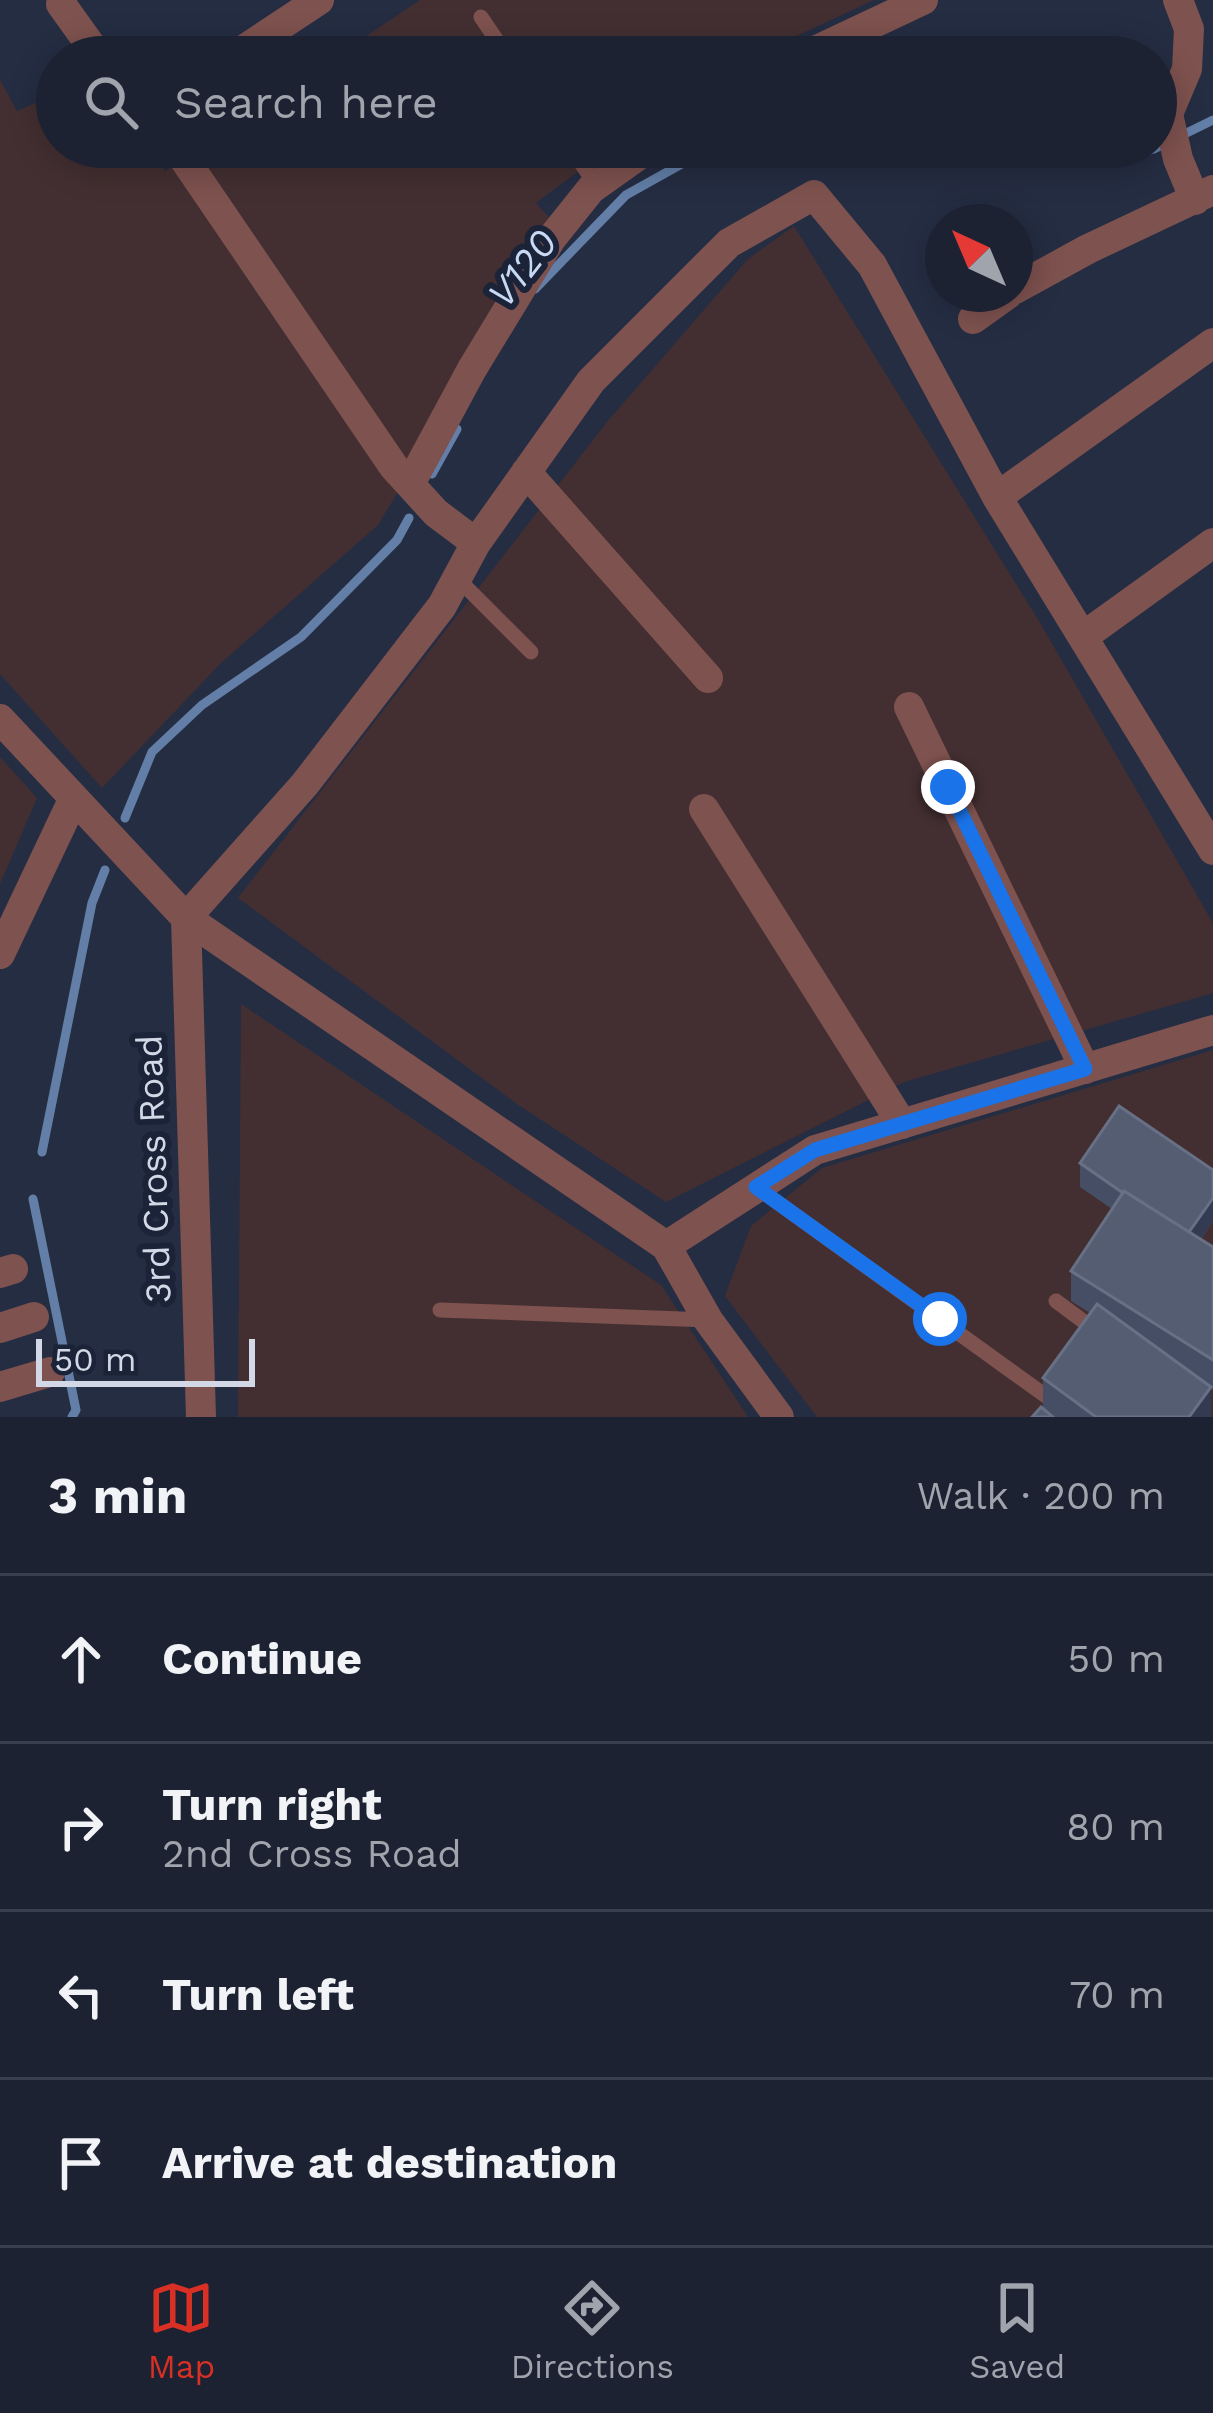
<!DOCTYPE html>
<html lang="en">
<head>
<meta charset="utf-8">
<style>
  :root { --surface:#1c2232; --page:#292f3e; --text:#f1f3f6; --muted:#a0a4ac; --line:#3a3f4d; --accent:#d93025 }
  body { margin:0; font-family:"Work Sans",sans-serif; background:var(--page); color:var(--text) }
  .compass { position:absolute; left:925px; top:204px; width:108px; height:108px; border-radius:50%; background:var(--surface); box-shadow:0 6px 30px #0003; rotate:316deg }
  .scale { position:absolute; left:36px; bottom:30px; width:219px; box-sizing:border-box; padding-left:12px; border:6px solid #d2d8e6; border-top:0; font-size:33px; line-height:42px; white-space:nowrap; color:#d2d8e6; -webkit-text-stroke:9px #1b2338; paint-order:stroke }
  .stop { position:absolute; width:36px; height:36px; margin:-27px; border:9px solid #1a73e8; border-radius:50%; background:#fff }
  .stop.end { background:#1a73e8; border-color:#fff; box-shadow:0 3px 12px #0008 }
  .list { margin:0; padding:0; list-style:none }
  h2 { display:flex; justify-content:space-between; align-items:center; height:156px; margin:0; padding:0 48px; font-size:51px }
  h2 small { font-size:39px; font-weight:400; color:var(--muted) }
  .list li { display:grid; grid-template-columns:78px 1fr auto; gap:36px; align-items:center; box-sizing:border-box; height:168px; padding:0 48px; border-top:3px solid var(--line) }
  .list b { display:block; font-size:45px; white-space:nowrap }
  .list p { margin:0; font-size:39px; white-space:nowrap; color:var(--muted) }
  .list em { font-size:39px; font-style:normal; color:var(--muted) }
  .icon { flex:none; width:66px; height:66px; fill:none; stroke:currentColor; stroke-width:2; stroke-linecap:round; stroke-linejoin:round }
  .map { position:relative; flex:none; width:1213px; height:1417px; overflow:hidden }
  .search { position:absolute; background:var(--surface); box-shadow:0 6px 30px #0003; left:36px; right:36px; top:36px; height:132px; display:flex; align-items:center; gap:30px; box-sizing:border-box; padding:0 42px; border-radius:66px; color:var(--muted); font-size:45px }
  .sheet { height:828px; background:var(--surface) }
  nav { display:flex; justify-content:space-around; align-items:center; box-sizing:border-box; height:168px; border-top:3px solid var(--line); background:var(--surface); font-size:33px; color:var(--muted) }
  nav a { display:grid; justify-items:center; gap:6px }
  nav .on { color:var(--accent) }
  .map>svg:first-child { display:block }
  .industrial { fill:#432f31 }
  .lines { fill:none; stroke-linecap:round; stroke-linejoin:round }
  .stream { stroke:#637fa8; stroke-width:9 }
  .service { stroke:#7e524f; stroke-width:15 }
  .minor { stroke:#7e524f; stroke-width:30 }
  .tertiary { stroke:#7e524f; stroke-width:30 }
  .wall { fill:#464e65 }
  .shaded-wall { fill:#323b51 }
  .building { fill:#555d73; stroke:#687085; stroke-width:3 }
  .route { stroke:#1a73e8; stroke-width:15 }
  .labels { text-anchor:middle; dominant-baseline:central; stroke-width:12; stroke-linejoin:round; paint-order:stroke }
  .street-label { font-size:36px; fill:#d2d8e6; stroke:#1b2338 }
  .water-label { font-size:39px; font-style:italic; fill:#c8d9f3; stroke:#1b2338 }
</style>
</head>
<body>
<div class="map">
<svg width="1213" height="1417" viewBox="0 0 1213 1417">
  <rect width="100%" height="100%" fill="#252d43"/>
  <path class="industrial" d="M420,0H874L751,57H335Z
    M0,80L17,111L57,93V147H150L165,171L201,147H611L536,203L558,227L378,525L221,663L102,788L0,674Z
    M794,226L1039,621L1213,923V993L904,1082L666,1202L517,1104L238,898L607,422L748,259Z
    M0,757L37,798L0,884Z
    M241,1004L661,1285L748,1417H238Z
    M1213,1050V1417H817L725,1296L751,1226L822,1168Z"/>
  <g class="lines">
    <path class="stream" d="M1084,147L1110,161L1154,149L1213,120
      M535,289L626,195L712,147
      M432,474L457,429
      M125,818L152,752L202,705L301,637L397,540L409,518
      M42,1152L92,903L105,870
      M33,1199L76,1410L72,1417"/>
    <path class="service" d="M481,17L508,57
      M570,147L596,185
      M457,578L531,652
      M756,1187L1050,1399
      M1056,1301L1099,1333
      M440,1310L708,1320"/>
    <path class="minor" d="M62,0L61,4L99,57
      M1178,0L1189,29L1187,69L1168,114L1178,159L1195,200
      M233,57L319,0
      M802,57L923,0
      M176,147L394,467L436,513L476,543
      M1015,289L1088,249L1213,190
      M973,319L1008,294
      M526,472L708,678
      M410,484L472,369L551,239L591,189L650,147
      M997,497L1213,343
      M1084,636L1213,543
      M909,707L1085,1069
      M704,809L902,1124
      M0,954L73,800
      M0,1273L13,1269
      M0,1328L34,1317
      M0,1387L50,1372
      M201,1417L186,918L305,784L442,606L476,543L591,381L729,243L814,195L872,265L997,497L1213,850"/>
    <path class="tertiary" d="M0,719L186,918L666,1246L708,1320L779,1417
      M666,1246L815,1150L1213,1030"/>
  </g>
  <path class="wall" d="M1080,1163L1213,1221L1201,1239L1213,1247V1390L1211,1389V1417H1055L1043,1408V1378L1090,1313L1071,1301V1271L1112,1209L1080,1187Z"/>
  <path class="shaded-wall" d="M1213,1198V1221L1186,1260V1237Z
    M1211,1387V1417H1189Z"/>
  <path class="building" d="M1119,1106L1213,1170V1198L1189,1232L1124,1191L1123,1193L1080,1163Z
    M1124,1191L1213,1247V1360L1071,1271Z
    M1097,1304L1211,1387L1189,1417H1096L1043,1378Z
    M1041,1407L1053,1417H1032Z"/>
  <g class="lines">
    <path class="route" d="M940,1319L756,1187L815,1150L1085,1069L948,787"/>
  </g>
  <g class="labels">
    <g class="street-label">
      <text transform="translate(154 1169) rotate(-92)">3rd Cross Road</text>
    </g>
    <g class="water-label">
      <text transform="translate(522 268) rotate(-52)">V120</text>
    </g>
  </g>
</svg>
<svg class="compass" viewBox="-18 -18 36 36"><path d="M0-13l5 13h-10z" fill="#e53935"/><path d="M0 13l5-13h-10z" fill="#a0a4ac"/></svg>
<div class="scale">50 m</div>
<div class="stop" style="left:940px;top:1319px"></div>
<div class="stop end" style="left:948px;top:787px"></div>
<div class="search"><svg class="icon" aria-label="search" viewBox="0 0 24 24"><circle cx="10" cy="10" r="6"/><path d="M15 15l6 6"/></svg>Search here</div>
</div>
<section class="sheet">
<h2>3 min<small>Walk · 200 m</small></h2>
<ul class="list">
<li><svg class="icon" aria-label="ahead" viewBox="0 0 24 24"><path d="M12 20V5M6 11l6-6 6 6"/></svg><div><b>Continue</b></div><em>50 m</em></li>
<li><svg class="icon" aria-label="right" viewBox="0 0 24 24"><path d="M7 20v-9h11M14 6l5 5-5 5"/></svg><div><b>Turn right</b><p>2nd Cross Road</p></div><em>80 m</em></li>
<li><svg class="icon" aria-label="left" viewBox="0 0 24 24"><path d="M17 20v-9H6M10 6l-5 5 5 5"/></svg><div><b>Turn left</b></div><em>70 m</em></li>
<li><svg class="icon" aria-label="arrive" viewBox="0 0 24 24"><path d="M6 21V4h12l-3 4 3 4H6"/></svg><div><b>Arrive at destination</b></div></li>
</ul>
</section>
<nav>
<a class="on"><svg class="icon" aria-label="map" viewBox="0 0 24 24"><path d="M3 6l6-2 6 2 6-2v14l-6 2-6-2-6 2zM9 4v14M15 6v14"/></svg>Map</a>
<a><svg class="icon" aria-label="directions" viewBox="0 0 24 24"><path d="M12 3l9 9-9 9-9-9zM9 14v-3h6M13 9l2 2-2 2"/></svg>Directions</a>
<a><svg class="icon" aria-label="saved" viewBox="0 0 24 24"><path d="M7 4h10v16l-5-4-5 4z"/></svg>Saved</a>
</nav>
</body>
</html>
